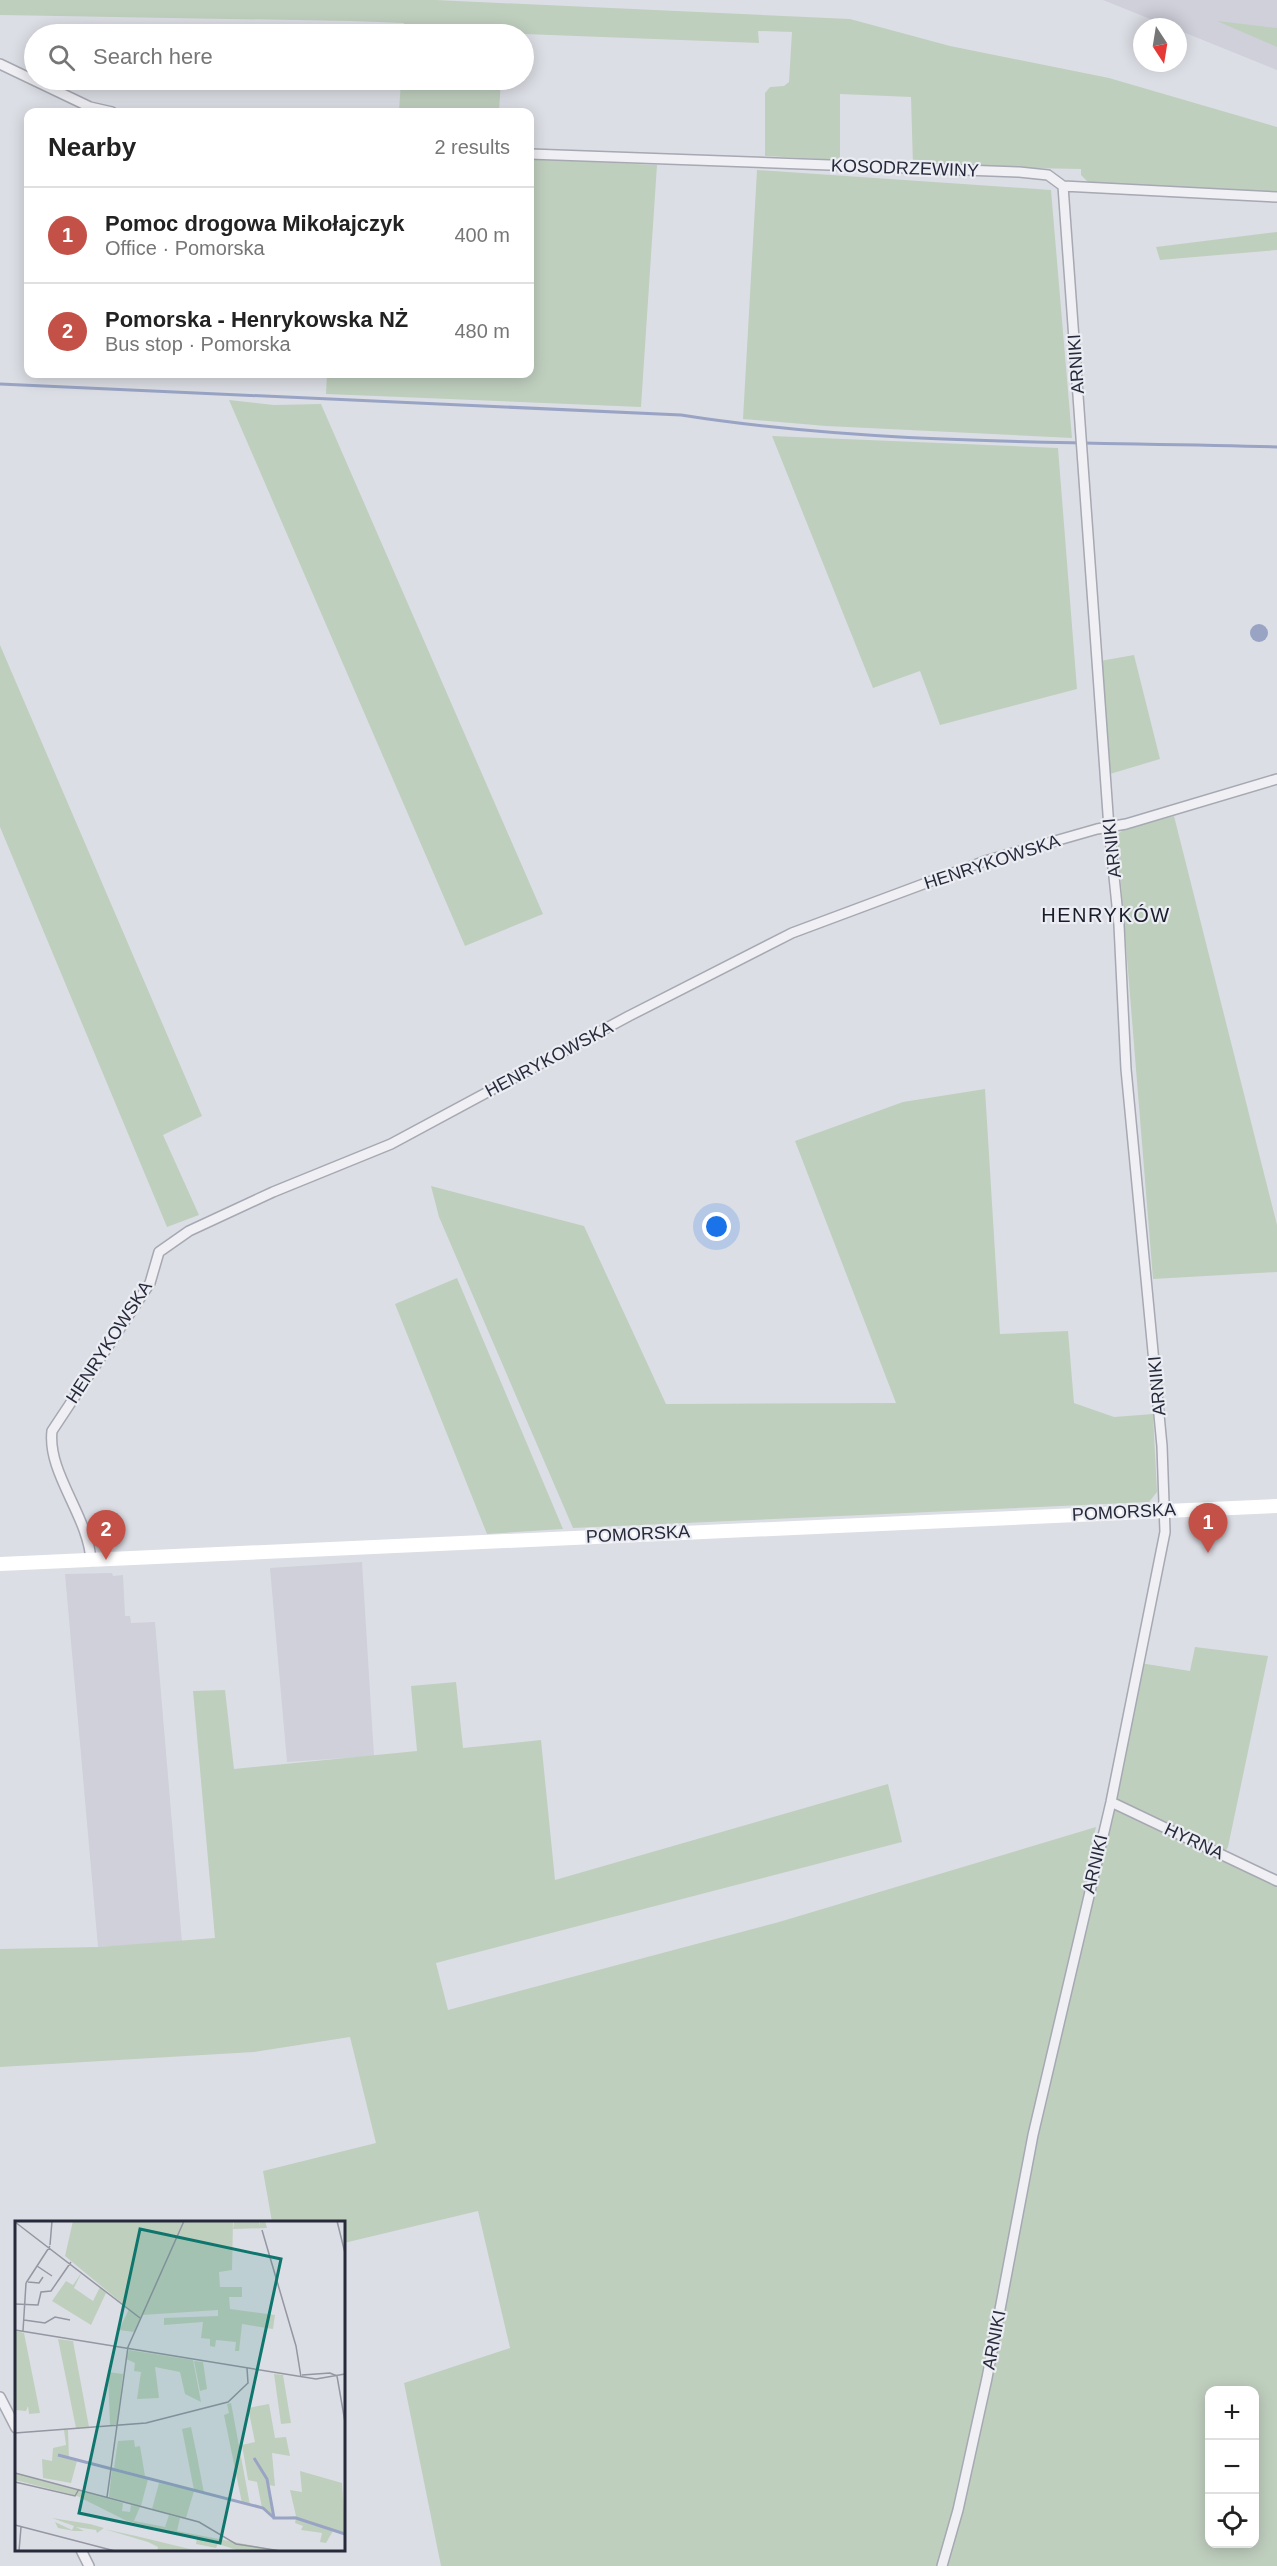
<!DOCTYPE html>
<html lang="en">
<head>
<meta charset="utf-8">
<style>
  :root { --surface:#fff; --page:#f6f6f6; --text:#222; --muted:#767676; --line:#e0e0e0; --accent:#c45148 }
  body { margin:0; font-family:Arial,sans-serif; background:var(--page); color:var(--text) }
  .controls { position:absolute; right:18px; bottom:18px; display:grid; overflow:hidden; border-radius:12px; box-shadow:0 3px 15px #0003 }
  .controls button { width:54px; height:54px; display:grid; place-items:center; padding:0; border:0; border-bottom:2px solid var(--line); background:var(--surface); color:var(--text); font:30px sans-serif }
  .compass { position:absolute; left:1133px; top:18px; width:54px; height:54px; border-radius:50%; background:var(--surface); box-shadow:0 3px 15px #0003; rotate:168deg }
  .you { position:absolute; left:717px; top:1227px; width:21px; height:21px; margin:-15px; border:4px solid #fff; border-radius:50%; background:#1a73e8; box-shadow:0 0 0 9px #1a73e833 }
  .badge { display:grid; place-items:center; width:39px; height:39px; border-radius:50%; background:var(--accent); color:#fff; font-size:20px; font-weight:700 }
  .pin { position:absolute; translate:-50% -50px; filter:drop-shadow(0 2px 3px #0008) }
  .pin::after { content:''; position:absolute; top:32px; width:21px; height:18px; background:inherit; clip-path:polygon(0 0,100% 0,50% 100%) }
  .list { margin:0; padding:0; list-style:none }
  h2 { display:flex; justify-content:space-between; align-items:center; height:78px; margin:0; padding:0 24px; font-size:26px }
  h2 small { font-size:20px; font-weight:400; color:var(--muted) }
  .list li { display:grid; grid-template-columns:39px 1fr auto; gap:18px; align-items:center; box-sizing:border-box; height:96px; padding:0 24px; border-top:2px solid var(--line) }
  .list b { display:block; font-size:22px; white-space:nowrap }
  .list p { margin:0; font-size:20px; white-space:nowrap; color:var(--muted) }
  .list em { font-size:20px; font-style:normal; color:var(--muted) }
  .icon { flex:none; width:33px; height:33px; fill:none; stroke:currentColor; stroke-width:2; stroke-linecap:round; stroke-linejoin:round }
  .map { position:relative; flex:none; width:1277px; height:2566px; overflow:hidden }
  .search { position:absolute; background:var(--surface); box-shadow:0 3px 15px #0003; left:24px; top:24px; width:510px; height:66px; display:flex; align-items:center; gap:15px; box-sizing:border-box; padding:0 21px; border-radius:33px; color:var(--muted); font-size:22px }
  .panel { position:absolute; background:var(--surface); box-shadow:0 3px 15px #0003; left:24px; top:108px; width:510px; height:270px; border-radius:12px }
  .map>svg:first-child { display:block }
  .built { fill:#cfd0da }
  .green { fill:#bfcfbe; fill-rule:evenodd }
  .water { fill:#99a4c4 }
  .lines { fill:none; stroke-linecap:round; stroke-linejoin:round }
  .stream { stroke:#99a4c4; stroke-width:3 }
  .street-casing { stroke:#a6a8b2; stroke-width:12 }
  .street { stroke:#efeff4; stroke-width:9 }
  .secondary { stroke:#fff; stroke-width:14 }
  .labels { text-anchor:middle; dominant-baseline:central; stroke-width:4.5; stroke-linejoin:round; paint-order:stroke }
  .street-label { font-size:18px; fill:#272a3b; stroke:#ebedf3 }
  .neighbourhood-label { font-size:20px; letter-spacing:1.5px; fill:#191c2b; stroke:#ebedf3 }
  .inset-river { fill:none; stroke:#99a4c4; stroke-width:3 }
  .inset-road { fill:none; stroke:#9496a1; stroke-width:1.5 }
  .view { fill:#0f766e; fill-opacity:0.15; stroke:#0f766e; stroke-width:3 }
  .inset-edge { fill:none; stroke:#272a3b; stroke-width:3 }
</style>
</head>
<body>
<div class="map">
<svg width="1277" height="2566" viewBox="0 0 1277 2566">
  <rect width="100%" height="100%" fill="#dcdee5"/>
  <path class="built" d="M1103,0H1277V70L1178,30V27H1170Z
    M362,1562L374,1756L287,1762L270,1568Z
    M112,1573L113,1576L123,1575L125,1616H130L131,1623L155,1622L182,1942L98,1947L65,1574Z"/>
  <path class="green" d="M0,0H436L850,19L950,46L1109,78L1277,127V197L1094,188L1081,175V169L913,166L911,97L840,94V160L765,156V93L770,87L784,86L789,82L792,32L758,31L759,43L524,34H403L404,23L351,21L0,15Z
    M1217,21L1277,28V47Z
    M401,80H501L499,112H399Z
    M530,159L657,165L641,407L326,394L327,374H530Z
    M757,170L1051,190L1072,438L826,426L743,419Z
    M1277,232V250L1160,260L1156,247Z
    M229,400L274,405L321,404L543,914L465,946Z
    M772,436L1058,448L1077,689L940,725L920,671L873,688Z
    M0,645L202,1116L163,1135L199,1215L167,1227L0,827Z
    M1134,655L1160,759L1110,774L1100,661Z
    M1174,816L1277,1225V1272L1153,1279L1117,835L1123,830Z
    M985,1089L1000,1334L1068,1331L1074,1403L1114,1417L1153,1414L1157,1492L1149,1502L573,1528L439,1217L431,1186L584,1226L666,1404L896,1403L795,1141L903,1102Z
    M457,1278L563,1529L487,1534L395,1304Z
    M1195,1647L1268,1656L1228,1847L1223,1855L1277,1883V2566H441L404,2383L510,2348L478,2211L344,2243V2222H272L263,2171L376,2143L350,2037L254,2052L0,2067V1949L98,1947L215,1938L193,1691L225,1690L234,1769L417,1751L411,1686L456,1682L463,1748L541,1740L555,1880L888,1784L902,1842L436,1963L448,2010L779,1922L1096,1827L1085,1876L1092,1874L1140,1663L1190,1671ZM1210,2390H1254V2544H1210Z"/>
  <path class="water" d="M1250 633a9 9 0 1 1 18 0a9 9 0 1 1-18 0Z"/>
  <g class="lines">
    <path class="stream" d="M0,384L681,415C878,446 1078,441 1277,447"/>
    <defs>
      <path id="street" d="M0,64L90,107L112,112
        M530,154L1019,172L1048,175L1063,186L1277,197
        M91,1561C89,1517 47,1473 52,1431L150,1283L159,1252L189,1231L273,1192L391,1144L629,1016L792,933L985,861L1097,829L1126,824L1277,779
        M1111,1802L1277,1881
        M0,2397L16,2428
        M81,2550L89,2566
        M942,2566L958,2510L987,2378L1033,2135L1111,1802L1165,1532L1162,1446L1126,1069L1119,925L1109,828L1063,186"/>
    </defs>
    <use href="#street" class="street-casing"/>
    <use href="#street" class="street"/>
    <path class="secondary" d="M0,1564L1277,1506"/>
  </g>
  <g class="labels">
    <g class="street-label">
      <text transform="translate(905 168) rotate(2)">KOSODRZEWINY</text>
      <text transform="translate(1076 364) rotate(-94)">ARNIKI</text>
      <text transform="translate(1112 848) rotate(-96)">ARNIKI</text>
      <text transform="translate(992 862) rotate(-18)">HENRYKOWSKA</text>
      <text transform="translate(549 1059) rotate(-28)">HENRYKOWSKA</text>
      <text transform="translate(109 1342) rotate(-57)">HENRYKOWSKA</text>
      <text transform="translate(1157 1386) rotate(-95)">ARNIKI</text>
      <text transform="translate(1124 1512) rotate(-3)">POMORSKA</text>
      <text transform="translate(638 1534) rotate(-3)">POMORSKA</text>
      <text transform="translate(1194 1841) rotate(25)">HYRNA</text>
      <text transform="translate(1095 1864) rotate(-77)">ARNIKI</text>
      <text transform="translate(994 2340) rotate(-79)">ARNIKI</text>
    </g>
    <g class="neighbourhood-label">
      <text x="1106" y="915">HENRYKÓW</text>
    </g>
  </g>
  <g transform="translate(15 2221)">
    <rect width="330" height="330" fill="#dcdee5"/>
    <path d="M58,0H218L217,49L204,51L205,66H227V76H214L215,88L260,94L258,108L227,103L224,130H220L221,121L201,119L200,126L195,125V118L186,117L188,101L149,104V97L203,95V89L127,94L119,111L104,109L114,88L50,35ZM219,0H244L245,5V0H250L252,7L218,8ZM67,51L59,67L78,80L85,66L91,72L76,104L37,80L51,60L58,64ZM0,110L9,112L25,192L14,193L13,185L11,190L0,189ZM43,118L58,120L74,206L61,207ZM114,129L178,139L186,181L170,173L165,151L140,146L144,177L122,178L126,151L119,150L120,142L111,138ZM179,140L188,141L192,168L185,170ZM93,151L108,153L102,203L95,204ZM259,153L268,154L276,202L266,203ZM216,182L235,284L227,282L209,194L214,192L212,183ZM254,183L260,217L271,216L275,235L257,232L260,265L253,264L258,294L247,287L242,261L233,259L227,224L240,221L233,187ZM176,206L182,235L189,272L179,269L167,208ZM49,209H53L54,238L62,240L56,262L84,267L28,257L27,238L37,240L38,227L51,224ZM119,219L120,226L125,225L130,255L99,247L103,220ZM97,248L133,258L126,285L94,276ZM285,250L327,262L330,312L313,307L318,310L311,322L305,321L307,312L286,309L288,305L280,302L281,297H263L281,295L275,269L287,271ZM0,252L108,282L107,290L115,291L116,284L125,286L119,300L150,306L154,294L165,297L162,310L266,330H225L203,323L201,327L181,323L182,317L112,300L62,275L0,259ZM144,262L179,270L171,297L137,288ZM37,297L75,303L89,307L82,312L81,309L61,306L69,310H59L43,307L40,301L57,309L59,305ZM89,308L121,315L183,330H142L143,326L133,321Z" fill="#bfcfbe"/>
    <path class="inset-river" d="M43,234L248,287L259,297M239,237L252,258L259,297H281L330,313"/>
    <path class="inset-road" d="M322,0L330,32M0,1L125,97M247,9L281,125L286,156M35,24L37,0M22,45L37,55M13,61L24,62L28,56M11,62L35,25M0,83L23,84L26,71L36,70L56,41M9,99L30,102L40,96L55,99M0,109L301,158L330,153M8,110L11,62M287,154L315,152L322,155M322,155L330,201M0,212L131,202L213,181L233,162L232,147M0,252L184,301L221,323L266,330M0,261L60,275L64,268M92,276L113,126L169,0M0,304L100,330M4,330L6,306"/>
    <path class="view" d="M125,8L266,38L205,322L64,292Z"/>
    <rect width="330" height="330" class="inset-edge"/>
  </g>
</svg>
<div class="controls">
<button>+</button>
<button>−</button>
<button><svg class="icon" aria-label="locate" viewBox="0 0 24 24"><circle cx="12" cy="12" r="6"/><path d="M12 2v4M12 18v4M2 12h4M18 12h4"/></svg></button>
</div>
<svg class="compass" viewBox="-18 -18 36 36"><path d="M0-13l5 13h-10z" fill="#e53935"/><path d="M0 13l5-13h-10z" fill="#767676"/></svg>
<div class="you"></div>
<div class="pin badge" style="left:1208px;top:1553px">1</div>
<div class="pin badge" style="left:106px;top:1560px">2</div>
<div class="search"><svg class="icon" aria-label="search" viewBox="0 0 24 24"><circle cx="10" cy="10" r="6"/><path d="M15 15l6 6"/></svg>Search here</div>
<section class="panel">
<h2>Nearby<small>2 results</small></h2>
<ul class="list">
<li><span class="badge">1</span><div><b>Pomoc drogowa Mikołajczyk</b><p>Office · Pomorska</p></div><em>400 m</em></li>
<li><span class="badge">2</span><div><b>Pomorska - Henrykowska NŻ</b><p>Bus stop · Pomorska</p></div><em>480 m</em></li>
</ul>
</section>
</div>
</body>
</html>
